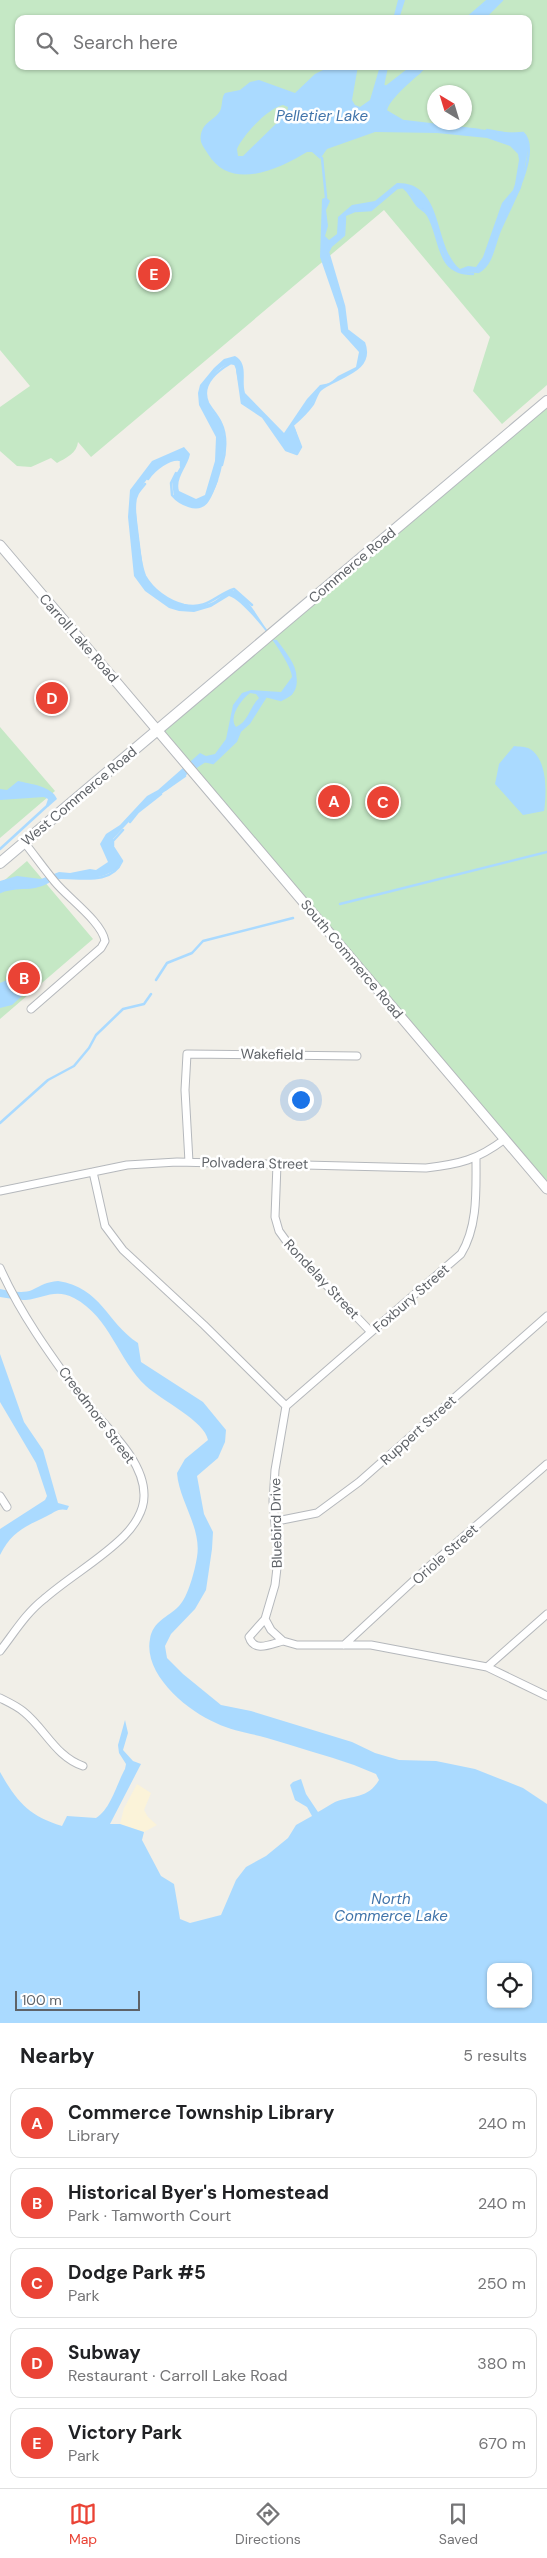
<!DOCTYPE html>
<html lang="en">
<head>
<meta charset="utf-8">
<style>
  :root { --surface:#fff; --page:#f2f2f2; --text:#202124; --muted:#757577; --line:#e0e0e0; --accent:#ea4335 }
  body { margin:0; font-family:"DM Sans",sans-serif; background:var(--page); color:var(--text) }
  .controls { position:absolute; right:15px; bottom:15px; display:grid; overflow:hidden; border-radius:10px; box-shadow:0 1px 4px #0004 }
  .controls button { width:45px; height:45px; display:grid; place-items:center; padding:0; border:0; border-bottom:1px solid var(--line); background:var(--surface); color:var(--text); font:25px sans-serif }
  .compass { position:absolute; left:427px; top:85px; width:45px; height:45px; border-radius:50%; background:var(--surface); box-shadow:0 1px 4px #0004; rotate:322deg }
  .scale { position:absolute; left:15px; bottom:12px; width:125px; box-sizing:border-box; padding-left:5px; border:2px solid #5f6368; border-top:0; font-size:14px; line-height:18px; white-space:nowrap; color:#5f6368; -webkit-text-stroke:4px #fff; paint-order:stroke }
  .you { position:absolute; left:300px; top:1099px; width:18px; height:18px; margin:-12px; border:4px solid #fff; border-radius:50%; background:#1a73e8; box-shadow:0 0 0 8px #1a73e833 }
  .badge { display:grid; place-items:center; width:32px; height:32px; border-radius:50%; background:var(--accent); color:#fff; font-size:16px; font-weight:700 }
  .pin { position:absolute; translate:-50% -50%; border:2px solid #fff; box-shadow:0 1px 5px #0006 }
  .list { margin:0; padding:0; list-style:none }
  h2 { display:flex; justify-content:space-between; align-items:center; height:65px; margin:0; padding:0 20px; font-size:21px }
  h2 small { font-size:16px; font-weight:400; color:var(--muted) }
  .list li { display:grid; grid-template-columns:32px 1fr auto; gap:15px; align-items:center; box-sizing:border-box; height:70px; margin:0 10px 10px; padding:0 10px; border:1px solid var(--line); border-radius:10px }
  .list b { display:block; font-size:19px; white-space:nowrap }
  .list p { margin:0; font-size:16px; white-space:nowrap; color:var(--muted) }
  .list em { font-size:16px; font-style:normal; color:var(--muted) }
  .icon { flex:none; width:28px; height:28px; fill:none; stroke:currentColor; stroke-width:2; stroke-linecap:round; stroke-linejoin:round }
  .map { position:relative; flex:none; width:547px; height:2023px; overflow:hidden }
  .search { position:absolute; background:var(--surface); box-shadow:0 1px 4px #0004; left:15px; right:15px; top:15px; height:55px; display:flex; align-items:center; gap:12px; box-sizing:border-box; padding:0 18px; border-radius:10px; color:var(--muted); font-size:19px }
  .sheet { height:465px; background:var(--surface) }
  nav { display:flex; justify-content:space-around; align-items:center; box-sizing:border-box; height:70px; border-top:1px solid var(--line); background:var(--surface); font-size:14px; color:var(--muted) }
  nav a { display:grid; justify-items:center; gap:2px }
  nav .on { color:var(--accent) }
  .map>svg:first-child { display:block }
  .green { fill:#c5e8c5; fill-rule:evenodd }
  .sand { fill:#fbf3d9 }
  .water { fill:#aadaff; fill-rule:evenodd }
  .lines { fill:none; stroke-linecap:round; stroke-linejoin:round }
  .stream { stroke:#aadaff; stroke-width:2.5 }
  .minor-casing { stroke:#b5b8bc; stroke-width:9 }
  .tertiary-casing { stroke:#b5b8bc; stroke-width:11 }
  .secondary-casing { stroke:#b6babf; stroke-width:12 }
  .minor { stroke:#fff; stroke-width:7 }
  .tertiary { stroke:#fff; stroke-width:9 }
  .secondary { stroke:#fff; stroke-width:10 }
  .labels { text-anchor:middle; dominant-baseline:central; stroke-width:5; stroke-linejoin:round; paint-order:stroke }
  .street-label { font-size:14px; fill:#5f6368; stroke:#fff }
  .water-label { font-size:15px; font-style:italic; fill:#4174aa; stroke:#fff }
</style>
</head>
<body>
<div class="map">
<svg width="547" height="2023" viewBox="0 0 547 2023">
  <rect width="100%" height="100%" fill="#f1efe8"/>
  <path class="green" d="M0,0H547V385L502,424L473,391L490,337L384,210L91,457L78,442C77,453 66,458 57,463L51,458L31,467L17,466L0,451V407L30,386L0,350ZM19,19H528V66H19ZM434,92H464V122H434Z
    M547,403V1184L160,730Z
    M0,727L55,791L0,838Z
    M27,861L93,939L0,1019V884Z"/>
  <path class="sand" d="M137,1784L151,1793L144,1810L148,1817L157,1825L144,1832L120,1824L124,1808Z"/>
  <path class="water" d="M398,0H405L399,19H393Z
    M488,0H502L483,19H466Z
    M331,66H358L352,100L355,105L360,107L370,100L380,66H387L383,85L386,87L413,66H428L390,100L386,106V111L403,121L525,134L528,141V150L521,188L501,227L488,264L478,273L459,272L448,266L428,215L416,204L412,195L403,187L397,188L371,210L358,211L346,216L344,235L331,246L328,252L344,306L347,330L364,343C375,373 334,376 320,390C316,393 315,400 312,404C307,412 300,418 294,425L301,447L298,453L286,450L263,417L242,403L235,364C220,361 203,385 207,399C209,411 221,418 223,430C228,450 219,498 199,508L183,504L174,498L172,481L182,464L179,459C159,461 139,484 135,504L143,569C151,597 187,614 213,602C221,598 227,588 237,591C251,603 257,616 268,631C278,646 317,686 283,700L266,697L249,723L240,731L236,741L213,763L203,762L138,812L113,839V847L122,861L119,868C94,883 85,877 59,878C50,878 43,886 34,888C22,890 15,886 0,892V881L17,876L41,879L59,872L70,873L90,869L96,870L108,862L100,844L106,834L120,825L147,796L158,790L200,753L206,756L215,754L226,739L233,705L242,693L251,690L281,692L292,677C292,661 245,600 229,596L211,607L194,612L179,611L169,608L145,591L134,576L128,517L130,490L152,461L184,447L190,454C188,466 175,478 179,491L196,499L205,495L215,461L216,437L199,405L198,393L200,385L214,368L224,359L235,356C249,364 241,380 245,393L284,433L307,399L320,385L330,383L338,376L356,367L359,352L341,332L338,309L320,257L322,199L326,197L330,201L326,210L328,226L325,236L329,240L337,234L338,217L352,205L375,201L397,183C445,182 433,248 460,269L468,266L476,267L483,257L502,203L513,190L515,184L519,160L518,154L510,146L487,138L437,133L375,132L327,149L320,159L312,152H307C279,169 231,192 208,154C204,147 199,143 201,134C204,121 215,120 220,111C223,105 221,98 225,93L240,90L250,82L259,80L295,93L315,74ZM283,105L288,107L287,113L248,151L243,156H238L237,149C243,135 268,108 283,105ZM250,693L256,694L259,698C249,708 249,721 236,727C228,717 241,700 250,693Z
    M514,746C519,747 525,746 530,749C547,759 547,792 544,811L523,815L495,784L499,764Z
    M18,781C30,784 52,786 57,799L48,807L46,805L48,799L44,797L0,800V789L7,790Z
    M14,977L22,983V996L12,1005L0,1008V983Z
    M58,1281C102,1288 106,1322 138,1343L141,1362L203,1402L226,1430L225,1442L218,1458L197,1476L204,1514L213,1532L212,1549L206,1590L195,1609L171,1634L165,1646L167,1658L183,1674L221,1705L251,1711L352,1742L375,1753L399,1760L436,1761L475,1769L523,1788L547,1804V2023H0V1772C17,1802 29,1816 62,1826L67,1816L96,1818C111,1809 117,1783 125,1769L126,1764L119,1753L118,1745L125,1720L128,1733L123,1750L133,1761L141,1764L110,1824H120L144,1832L142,1840L161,1876L174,1884L180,1919L190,1923L221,1915L236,1880L246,1867L266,1856L288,1838L296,1825L312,1816L307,1807L295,1800L290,1785L293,1782L301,1779L306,1794L318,1812C324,1809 329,1805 335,1802C353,1795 368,1799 379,1780L376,1774L354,1765C325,1755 296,1747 267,1738C250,1733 232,1731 216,1723C187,1711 143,1674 150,1639C153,1621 167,1618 179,1606C188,1597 195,1570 197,1557C202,1528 179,1501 177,1473L185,1459L208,1440C205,1421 161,1400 146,1386C118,1360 110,1317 74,1298C56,1288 43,1298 26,1300C19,1300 8,1298 0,1297V1289C10,1291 23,1294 32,1290C42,1285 46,1282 58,1281ZM491,1967H528V2004H491Z
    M0,1354L24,1422L43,1450L58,1503L69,1506L67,1510C58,1508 55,1512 47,1516C25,1527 12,1531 0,1555V1529L45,1500L47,1496L36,1463L0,1402Z"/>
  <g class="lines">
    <path class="stream" d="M466,19L488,0
      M483,19L502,0
      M387,66L383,85L386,87L413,66
      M420,72C412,78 385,102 386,111L403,121L479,130
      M322,158L326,197
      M356,211L371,210L397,188L403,187C411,193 411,198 417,205C420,209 425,210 428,215C442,239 435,274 473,274
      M478,272C493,265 494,242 501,228C509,209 542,151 523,133L508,134L487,130
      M294,424C301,418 308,411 313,404C315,400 317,393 320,390C335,377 375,372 364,343L347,330L344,306L328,252L331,246L344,235L345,218
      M222,465C226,452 227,435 221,423C218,416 212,410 208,403C200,385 217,371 231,363L235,364L237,368L242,403L263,417L286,450L297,454L301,447L294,429
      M176,473L171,483L172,495C177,501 182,504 189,506C208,512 211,494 217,480
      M148,479C154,470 170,457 181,460V466
      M145,484C140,490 135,495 135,504C134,517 140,565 145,576C153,590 168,601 184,605C208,610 215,595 234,589L252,605
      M193,769L205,761L213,763L236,741L240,731L249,723L266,696L281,700L291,694C303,673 288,657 276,641
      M165,790L185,776
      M130,822L138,812L161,794
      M0,849L47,806
      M56,878C76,876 111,887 122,861L113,847V841L123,830
      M0,892C16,885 33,891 48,882
      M340,904L547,852
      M156,980L167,963L192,953L203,941L293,918
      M0,1123L48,1080L74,1066L89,1048L96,1035L123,1009L144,1004L151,994"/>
    <defs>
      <path id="minor" d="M24,842C35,856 45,870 55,882C68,898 102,922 105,941L101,948L31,1009
        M189,1162L185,1090L187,1054L357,1056
        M277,1164L275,1217L279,1231L292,1249L371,1332
        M93,1172L105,1226L123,1250L204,1325L286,1406
        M0,1191L127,1165L177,1162L426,1168C460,1164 477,1160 505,1139
        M0,1268C20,1313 49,1353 78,1393C99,1422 145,1457 144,1496C144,1511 134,1526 124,1536C100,1560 69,1577 44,1599C26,1613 14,1633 0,1651
        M286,1406L275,1470L273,1501L278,1559L275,1585L265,1619L271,1630L283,1641L297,1645H371L487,1667L547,1696
        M286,1406L461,1254C478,1226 476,1191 476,1159
        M0,1496L7,1507
        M277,1521L317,1513L359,1482L547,1316
        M265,1619L249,1637C254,1653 271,1644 283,1641
        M344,1645L424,1571L547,1464
        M487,1667L547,1614
        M0,1698C8,1702 17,1706 24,1712C45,1729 56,1757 83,1766"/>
      <path id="tertiary" d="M0,545L547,1189"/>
      <path id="secondary" d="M0,863L547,401"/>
    </defs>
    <use href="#minor" class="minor-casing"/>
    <use href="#tertiary" class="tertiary-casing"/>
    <use href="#secondary" class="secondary-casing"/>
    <use href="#minor" class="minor"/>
    <use href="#tertiary" class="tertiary"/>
    <use href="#secondary" class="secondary"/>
  </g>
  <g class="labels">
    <g class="street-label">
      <text transform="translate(352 565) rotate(-40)">Commerce Road</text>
      <text transform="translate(79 638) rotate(49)">Carroll Lake Road</text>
      <text transform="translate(79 796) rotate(-40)">West Commerce Road</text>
      <text transform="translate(352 959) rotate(50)">South Commerce Road</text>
      <text transform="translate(272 1054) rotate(1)">Wakefield</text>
      <text transform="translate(255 1163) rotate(1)">Polvadera Street</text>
      <text transform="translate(322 1279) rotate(47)">Rondelay Street</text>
      <text transform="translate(411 1298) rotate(-41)">Foxbury Street</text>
      <text transform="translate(97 1415) rotate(53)">Creedmore Street</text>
      <text transform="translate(418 1430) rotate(-42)">Ruppert Street</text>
      <text transform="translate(276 1523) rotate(-91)">Bluebird Drive</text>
      <text transform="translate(445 1554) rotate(-42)">Oriole Street</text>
    </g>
    <g class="water-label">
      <text x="322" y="116">Pelletier Lake</text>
      <text x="391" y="1899">North<tspan x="391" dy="17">Commerce Lake</tspan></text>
    </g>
  </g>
</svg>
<div class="controls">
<button><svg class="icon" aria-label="locate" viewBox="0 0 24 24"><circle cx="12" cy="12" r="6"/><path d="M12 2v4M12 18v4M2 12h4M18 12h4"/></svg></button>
</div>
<svg class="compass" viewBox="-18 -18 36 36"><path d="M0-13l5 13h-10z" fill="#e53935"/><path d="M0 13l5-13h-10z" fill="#757577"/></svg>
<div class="scale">100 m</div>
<div class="you"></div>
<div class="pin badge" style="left:334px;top:801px">A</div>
<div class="pin badge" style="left:24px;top:978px">B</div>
<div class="pin badge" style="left:383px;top:802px">C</div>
<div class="pin badge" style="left:52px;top:698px">D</div>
<div class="pin badge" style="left:154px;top:274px">E</div>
<div class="search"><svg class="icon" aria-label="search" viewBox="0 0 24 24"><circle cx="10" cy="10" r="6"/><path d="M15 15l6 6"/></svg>Search here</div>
</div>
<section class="sheet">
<h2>Nearby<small>5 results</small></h2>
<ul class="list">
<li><span class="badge">A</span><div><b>Commerce Township Library</b><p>Library</p></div><em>240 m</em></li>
<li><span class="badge">B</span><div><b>Historical Byer's Homestead</b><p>Park · Tamworth Court</p></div><em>240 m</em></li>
<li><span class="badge">C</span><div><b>Dodge Park #5</b><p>Park</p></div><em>250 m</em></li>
<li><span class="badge">D</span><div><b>Subway</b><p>Restaurant · Carroll Lake Road</p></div><em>380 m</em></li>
<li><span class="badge">E</span><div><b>Victory Park</b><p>Park</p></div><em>670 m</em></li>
</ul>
</section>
<nav>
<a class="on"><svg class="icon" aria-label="map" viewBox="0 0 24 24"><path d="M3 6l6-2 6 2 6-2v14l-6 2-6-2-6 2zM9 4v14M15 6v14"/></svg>Map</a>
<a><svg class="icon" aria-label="directions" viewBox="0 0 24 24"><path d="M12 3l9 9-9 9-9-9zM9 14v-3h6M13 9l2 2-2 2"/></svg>Directions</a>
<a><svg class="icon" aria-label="saved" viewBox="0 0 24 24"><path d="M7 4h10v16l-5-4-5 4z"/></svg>Saved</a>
</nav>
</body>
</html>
